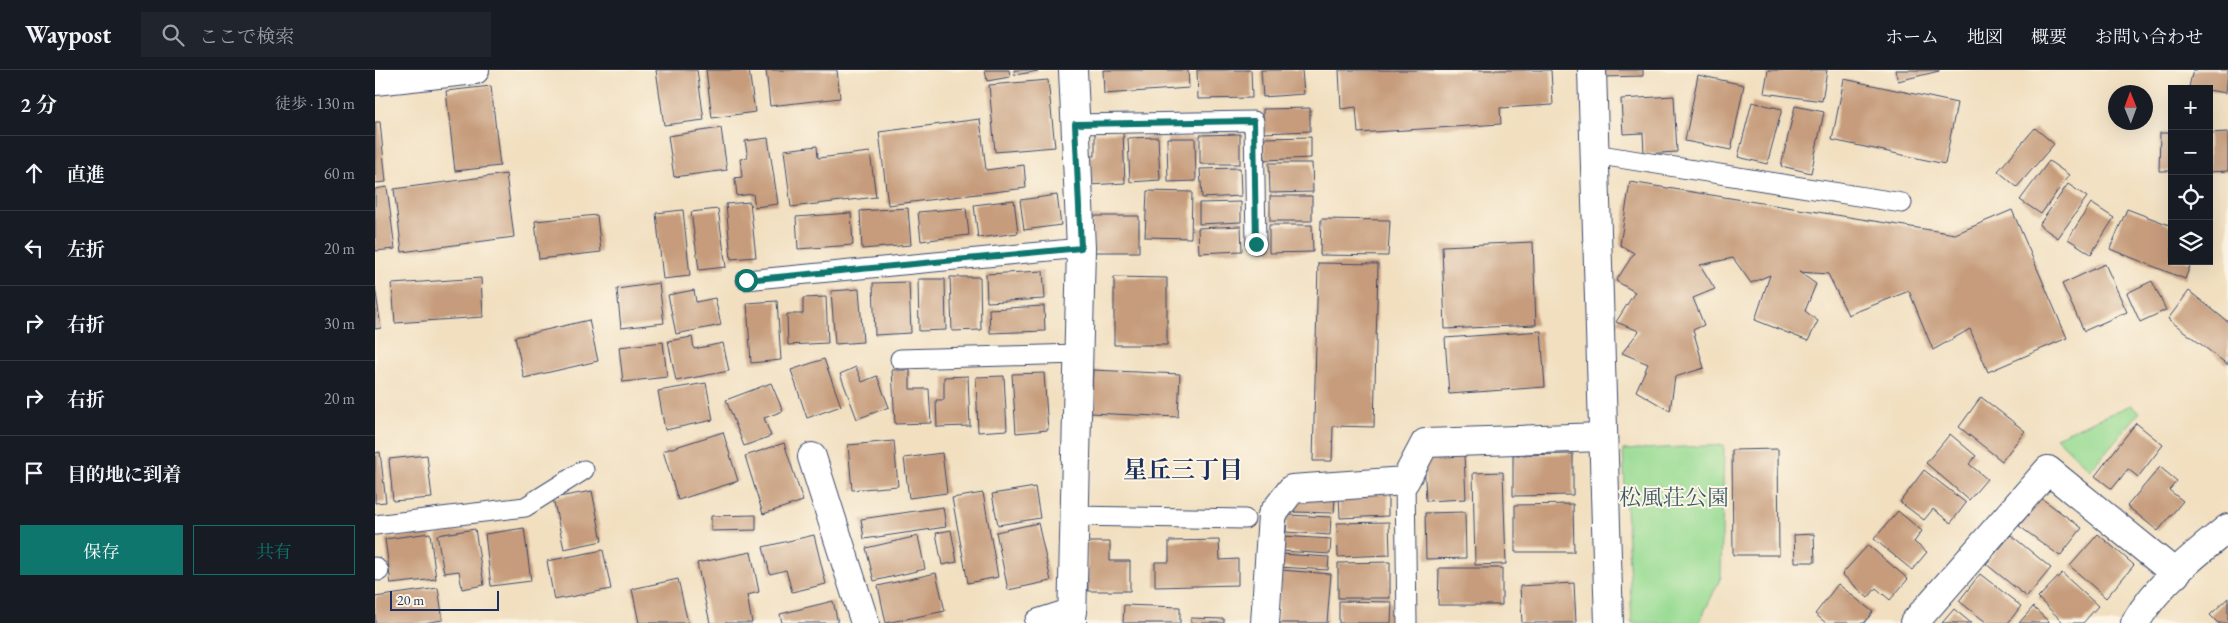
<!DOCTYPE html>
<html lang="ja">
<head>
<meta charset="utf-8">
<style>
  :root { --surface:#171b24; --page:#20242c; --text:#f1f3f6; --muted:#9ea1a6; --line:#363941; --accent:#0f766e }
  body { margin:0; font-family:"EB Garamond","Noto Serif JP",serif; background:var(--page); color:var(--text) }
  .controls { position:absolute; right:15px; top:15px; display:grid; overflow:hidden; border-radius:0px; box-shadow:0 5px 20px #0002 }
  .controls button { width:45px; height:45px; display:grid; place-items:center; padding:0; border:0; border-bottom:1px solid var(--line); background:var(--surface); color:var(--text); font:25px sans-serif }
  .compass { position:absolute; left:1733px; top:15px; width:45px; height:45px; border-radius:50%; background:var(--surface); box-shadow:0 5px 20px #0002; rotate:359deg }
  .scale { position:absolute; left:15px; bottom:12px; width:109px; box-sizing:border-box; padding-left:5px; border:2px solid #1b2f5e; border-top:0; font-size:14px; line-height:18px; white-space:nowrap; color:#1b2f5e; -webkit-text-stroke:4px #fcf5e5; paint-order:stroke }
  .stop { position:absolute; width:15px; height:15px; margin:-11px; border:4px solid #0f766e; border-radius:50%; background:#fff }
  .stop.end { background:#0f766e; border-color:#fff; box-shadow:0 1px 5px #0008 }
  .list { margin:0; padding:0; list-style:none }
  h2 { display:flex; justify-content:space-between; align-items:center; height:65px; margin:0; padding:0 20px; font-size:21px }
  h2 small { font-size:16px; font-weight:400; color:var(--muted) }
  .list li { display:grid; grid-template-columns:32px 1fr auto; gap:15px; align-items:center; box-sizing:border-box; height:75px; padding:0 20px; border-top:1px solid var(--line) }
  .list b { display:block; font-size:19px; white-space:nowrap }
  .list em { font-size:16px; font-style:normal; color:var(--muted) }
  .actions { display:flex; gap:10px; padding:15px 20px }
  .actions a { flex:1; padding:11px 0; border:1px solid var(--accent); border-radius:0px; text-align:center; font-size:18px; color:var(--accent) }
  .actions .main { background:var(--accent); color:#fff }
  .icon { flex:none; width:28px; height:28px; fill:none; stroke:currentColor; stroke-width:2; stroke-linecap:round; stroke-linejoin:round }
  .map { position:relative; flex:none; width:1853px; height:553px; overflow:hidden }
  header { display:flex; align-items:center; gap:30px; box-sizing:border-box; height:70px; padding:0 25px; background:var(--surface); border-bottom:1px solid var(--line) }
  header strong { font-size:24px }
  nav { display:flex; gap:28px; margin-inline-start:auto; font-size:18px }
  .search { width:350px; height:45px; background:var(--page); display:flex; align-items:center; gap:12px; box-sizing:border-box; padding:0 18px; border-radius:0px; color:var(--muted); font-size:19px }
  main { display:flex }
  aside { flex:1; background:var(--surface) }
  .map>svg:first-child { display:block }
  .green { fill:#98db93; stroke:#5a8578 }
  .building { fill:#c69c7b }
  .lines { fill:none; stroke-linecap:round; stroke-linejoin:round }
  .service-casing { stroke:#3b496d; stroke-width:21 }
  .minor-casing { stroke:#3b496d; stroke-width:30 }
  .tertiary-casing { stroke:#3b496d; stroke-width:30 }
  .service { stroke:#fff; stroke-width:19 }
  .minor { stroke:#fff; stroke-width:28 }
  .tertiary { stroke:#fff; stroke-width:28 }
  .route { stroke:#0f766e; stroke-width:6 }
  .labels { text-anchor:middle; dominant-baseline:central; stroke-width:4; stroke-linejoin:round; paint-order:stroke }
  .park-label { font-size:22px; fill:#3a5a6b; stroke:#fcf5e5 }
  .neighbourhood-label { font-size:24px; font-weight:bold; fill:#1b2f5e; stroke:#fcf5e5 }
</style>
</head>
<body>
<header>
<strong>Waypost</strong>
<div class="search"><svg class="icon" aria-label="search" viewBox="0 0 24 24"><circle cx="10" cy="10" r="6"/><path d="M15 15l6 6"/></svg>ここで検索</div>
<nav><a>ホーム</a><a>地図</a><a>概要</a><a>お問い合わせ</a></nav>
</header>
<main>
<aside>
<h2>2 分<small>徒歩 · 130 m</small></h2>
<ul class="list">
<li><svg class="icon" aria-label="ahead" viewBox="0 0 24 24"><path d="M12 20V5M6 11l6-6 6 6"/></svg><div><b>直進</b></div><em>60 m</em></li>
<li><svg class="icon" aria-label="left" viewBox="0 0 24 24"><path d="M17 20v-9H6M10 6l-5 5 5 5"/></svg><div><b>左折</b></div><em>20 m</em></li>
<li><svg class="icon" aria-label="right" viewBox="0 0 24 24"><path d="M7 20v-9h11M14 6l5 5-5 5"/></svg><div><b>右折</b></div><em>30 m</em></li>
<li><svg class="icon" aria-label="right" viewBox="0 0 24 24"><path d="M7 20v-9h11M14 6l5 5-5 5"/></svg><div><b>右折</b></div><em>20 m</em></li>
<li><svg class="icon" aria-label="arrive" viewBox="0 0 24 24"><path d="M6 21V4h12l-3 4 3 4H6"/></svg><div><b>目的地に到着</b></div></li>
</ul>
<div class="actions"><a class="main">保存</a><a>共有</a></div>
</aside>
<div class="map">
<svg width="1853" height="553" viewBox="0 0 1853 553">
  <rect width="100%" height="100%" fill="#fcf5e5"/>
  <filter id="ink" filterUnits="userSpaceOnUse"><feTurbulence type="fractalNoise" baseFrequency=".02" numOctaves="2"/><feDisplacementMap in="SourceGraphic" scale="10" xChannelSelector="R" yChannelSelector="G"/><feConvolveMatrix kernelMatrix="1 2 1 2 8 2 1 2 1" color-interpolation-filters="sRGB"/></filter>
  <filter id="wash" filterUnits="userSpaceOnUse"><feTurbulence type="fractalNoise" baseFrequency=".0096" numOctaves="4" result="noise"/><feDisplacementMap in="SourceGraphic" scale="20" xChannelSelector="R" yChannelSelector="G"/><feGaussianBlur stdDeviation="1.12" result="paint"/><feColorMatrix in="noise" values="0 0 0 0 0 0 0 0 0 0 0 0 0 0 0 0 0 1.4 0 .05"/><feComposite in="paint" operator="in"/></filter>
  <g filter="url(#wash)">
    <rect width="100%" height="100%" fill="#f1dfc0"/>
    <path class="green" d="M1756,335L1765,342L1715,400L1681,367Z
      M1349,375L1346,507L1324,553H1257L1248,380Z"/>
    <g id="blocks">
      <path class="building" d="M281,0H322L329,50L289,55Z
        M331,0H374L380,42L337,48Z
        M391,0H462L465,28L395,36Z
        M610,0H634L635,7L612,11Z
        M639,0H663V1L640,5Z
        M728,0H813L814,18L729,24Z
        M822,0H876L877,28L823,29Z
        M886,0H927L929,24L888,27Z
        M964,0H1176L1178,35L1125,38L1126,54L983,63L981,37L966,39Z
        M1227,0H1268V6L1227,7Z
        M1393,0H1452L1447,31L1389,23Z
        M1520,0H1564V1L1523,11Z
        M1818,0H1853L1851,23L1814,17Z
        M1323,5L1369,15L1356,80L1310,71Z
        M1469,9L1582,33L1570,94L1457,70Z
        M673,10L680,77L620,82L614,15Z
        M116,16L125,96L80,101L71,21Z
        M1299,26L1302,82L1269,84L1268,63L1248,64L1246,29Z
        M1377,32L1407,39L1392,94L1363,87Z
        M1420,36L1449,42L1436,103L1406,96Z
        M935,38V61L888,63V39Z
        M605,49L611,100L649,95L651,118L513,135L504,62Z
        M0,52H5L11,112L0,113Z
        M346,58L352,100L299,107L293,66Z
        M1660,58L1679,74L1642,117L1623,101Z
        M748,62L750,113L714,115L713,86H720V63Z
        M1853,62V101L1834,102V63Z
        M1785,63H1797V101H1784Z
        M865,64V94H825V65Z
        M783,67L785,110L755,112L753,68Z
        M936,67V88L890,90L889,68Z
        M393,68L403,134L380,137L378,124L362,126L360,108L367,107L365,89L373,88L370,71Z
        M792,68H820L821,111L793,112Z
        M442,76L443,88L495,82L501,127L416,137L409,80Z
        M1674,91L1694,105L1666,144L1645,130Z
        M894,93H937L938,122L895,123Z
        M865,98L866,126L827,128L825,99Z
        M131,104L139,167L27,182L19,119Z
        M1255,112L1580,164L1637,140L1692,268L1613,302L1595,259L1558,280L1534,221L1473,245L1453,204L1424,202L1441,214L1430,241L1443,251L1433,271L1380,250L1395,205L1376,213L1358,188L1325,195L1340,219L1318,228L1329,255L1318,260L1329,298L1300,307L1295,341L1261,321L1273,294L1247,283L1264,261L1241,252L1260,222L1241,211L1259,183L1245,175Z
        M1693,114L1712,127L1683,168L1664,155Z
        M12,117L20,179L0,181V119Z
        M772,121L817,122L816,168L770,167Z
        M682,125L686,155L649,160L645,130Z
        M895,126H937V151H895Z
        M639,130L643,163L603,168L599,135Z
        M375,132L381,187L356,189L351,134Z
        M866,132V152L824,154V133Z
        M1716,133L1739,148L1716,184L1693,169Z
        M533,138L536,175L487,179L485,141Z
        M591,138L594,165L546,171L543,142Z
        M343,139L351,197L324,200L316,142Z
        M1752,139L1797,156V191H1817L1810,209L1735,179Z
        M308,140L315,206L288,209L281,143Z
        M476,143L478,175L423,179L421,147Z
        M222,145L226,182L164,189L160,151Z
        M717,146H764V182H717Z
        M946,149L1015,150L1013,186L945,185Z
        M894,155H937L938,182L894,183Z
        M866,156L867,181L824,183L823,158Z
        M1158,172L1161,255L1070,259L1067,176Z
        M943,193L1003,194L999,357L958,356L957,391H938Z
        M1730,194L1752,242L1709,261L1687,214Z
        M668,201L670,229L612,232L611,204Z
        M575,207H605L606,260L577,261Z
        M739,207L792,208V275H739Z
        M106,208L108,247L20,253L17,214Z
        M543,209H570L571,260L544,261Z
        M1777,211L1791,240L1765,252L1752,223Z
        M534,212L536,263L500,265L498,213Z
        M284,213L289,253L246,258L242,219Z
        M0,216L6,258L0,259Z
        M484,219L488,272L460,274L456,221Z
        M319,220L321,232L340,228L346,255L301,264L293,225Z
        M1814,221L1853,252V295L1793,249Z
        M451,227L453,273L413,275L412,244H428V228Z
        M402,231L406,290L376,293L372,233Z
        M669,236L670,261L615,263L614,239Z
        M214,250L223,291L149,308L140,267Z
        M1166,261L1170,317L1074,324L1070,268Z
        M317,267L319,279L348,273L354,301L301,311L293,271Z
        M288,272L292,307L248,312L244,277Z
        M449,289L466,336L432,348L416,300Z
        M481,297L487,312L502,306L514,337L482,349L465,304Z
        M517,300H535V319H554L556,353L520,354Z
        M718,300L805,304L803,347L716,343Z
        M669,303L673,360L641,363L637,304Z
        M593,306L595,356L562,357L561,330H569V307Z
        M629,306L632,360L603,362L601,307Z
        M331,313L338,350L290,360L283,321Z
        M396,313L408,341L389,348L396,366L369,376L351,330Z
        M1606,327L1650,361L1627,391L1584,357Z
        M1761,353L1788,375L1763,407L1753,399L1737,419L1720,406Z
        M348,362L363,411L303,430L288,381Z
        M1575,364L1601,386L1594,394L1612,409L1594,430L1551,393Z
        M519,371L523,416L477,420L473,375Z
        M409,373L428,431L388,444L370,386Z
        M1403,379L1404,485H1358L1357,380Z
        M5,382L11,432L0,433V383Z
        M567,383L572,423L534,428L529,388Z
        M1198,384V425L1138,426V385Z
        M52,385L57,428L18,431L14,389Z
        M1089,385L1091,429L1051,431L1049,386Z
        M1785,397L1802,411L1794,420L1808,431L1783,461L1752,436Z
        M1549,400L1591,433L1576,453L1558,439L1549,450L1525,432Z
        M1128,402L1131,494L1100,495L1098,403Z
        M660,417L665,448L623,455L617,424Z
        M217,421L227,471L189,479L178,428Z
        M608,423L623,507L593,513L577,428Z
        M1013,423V446L965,448L964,424Z
        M919,425L960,426L959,443L919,442Z
        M1666,428L1707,458L1685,486L1644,456Z
        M1198,434L1199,482H1140V435Z
        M568,437L571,457L489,469L486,449Z
        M1523,441L1547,461L1539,472L1552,482L1537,500L1499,469Z
        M1090,442L1091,488L1051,489L1050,443Z
        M381,445V460L336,461V446Z
        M912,445L956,447L955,465L911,462Z
        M1014,452L1015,485L963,487L962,453Z
        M663,453L676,511L633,520L621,462Z
        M149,458L156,511L116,516L110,464Z
        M100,459L109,515L87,519L84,501L69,503L62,465Z
        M576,460L582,492L567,495L561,463Z
        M55,463L61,509L16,514L10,469Z
        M1439,464L1440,492H1420L1419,465Z
        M1723,464L1759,495L1731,528L1695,496Z
        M439,465L451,514L417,522L411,500L395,504L388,477Z
        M1636,465L1676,498L1652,527L1611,494Z
        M543,466L550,499L499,511L491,478Z
        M907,466L956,469L955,484L906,481Z
        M844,470L845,490L863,489V515L780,517V492H794V471Z
        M712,472H735V491H755V521H713Z
        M1493,475L1533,509L1515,530L1501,518L1493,528L1467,504Z
        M228,480L236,519L179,530L172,491Z
        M376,482L384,522L372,525L377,553H335L322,493Z
        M906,484L954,487L953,500L905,497Z
        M1015,492V528H963V493Z
        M1064,498H1127V535H1063Z
        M906,500L956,504L952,553H902Z
        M561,503L570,541L511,553L503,516Z
        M1687,503L1723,536L1708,553H1689L1663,528Z
        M1605,504L1646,536L1633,553H1612L1584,531Z
        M303,509L313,553H264L257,519Z
        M1199,513L1201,553H1147L1145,516Z
        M1463,514L1498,542L1489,553H1451L1440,544Z
        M63,518L68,550L48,553H0V527Z
        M1853,528V553H1843L1835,545Z
        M458,531L463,553H407L405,544Z
        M964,531L1017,532L1016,553H964Z
        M749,535L805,537V553H748Z
        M1658,537L1675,553H1644Z
        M1579,539L1596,553H1567Z
        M816,548L849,549V553H816Z"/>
    </g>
  </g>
  <g filter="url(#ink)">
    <use href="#blocks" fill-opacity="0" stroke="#3b496d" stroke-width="1"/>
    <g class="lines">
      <defs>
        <path id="service" d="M699,54L879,51L881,174
          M1219,84L1527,133
          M371,210L706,178
          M525,289L703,284
          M1030,411L1032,553
          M700,446L870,449
          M0,455L150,437L209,400
          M0,497L4,501"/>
        <path id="minor" d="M1217,0L1234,553
          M437,387L490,553
          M664,553L698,542
          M697,553L706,178L698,0
          M890,553L897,445L917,419L1030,411L1050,373L1228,367
          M1539,553L1673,400L1801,504
          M1760,553C1782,515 1819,485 1853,458"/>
        <path id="tertiary" d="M0,11L100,0"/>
      </defs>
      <use href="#service" class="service-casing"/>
      <use href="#minor" class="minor-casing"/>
      <use href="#tertiary" class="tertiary-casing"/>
      <use href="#service" class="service"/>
      <use href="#minor" class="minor"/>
      <use href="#tertiary" class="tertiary"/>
    </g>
  </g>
  <g class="lines" filter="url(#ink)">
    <path class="route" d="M371,210L706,178L700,54L879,51L881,174"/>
  </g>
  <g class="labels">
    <g class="park-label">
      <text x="1299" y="427">松風荘公園</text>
    </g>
    <g class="neighbourhood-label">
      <text x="808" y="399">星丘三丁目</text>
    </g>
  </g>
</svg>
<div class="controls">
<button>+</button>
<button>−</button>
<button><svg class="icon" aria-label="locate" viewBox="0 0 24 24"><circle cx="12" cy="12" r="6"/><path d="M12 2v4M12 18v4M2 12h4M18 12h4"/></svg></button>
<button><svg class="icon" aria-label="layers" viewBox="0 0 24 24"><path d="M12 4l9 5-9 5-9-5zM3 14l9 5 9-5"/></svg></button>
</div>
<svg class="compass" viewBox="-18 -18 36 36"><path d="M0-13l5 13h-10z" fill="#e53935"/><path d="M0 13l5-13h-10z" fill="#9ea1a6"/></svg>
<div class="scale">20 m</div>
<div class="stop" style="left:371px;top:210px"></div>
<div class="stop end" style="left:881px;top:174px"></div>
</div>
</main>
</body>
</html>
